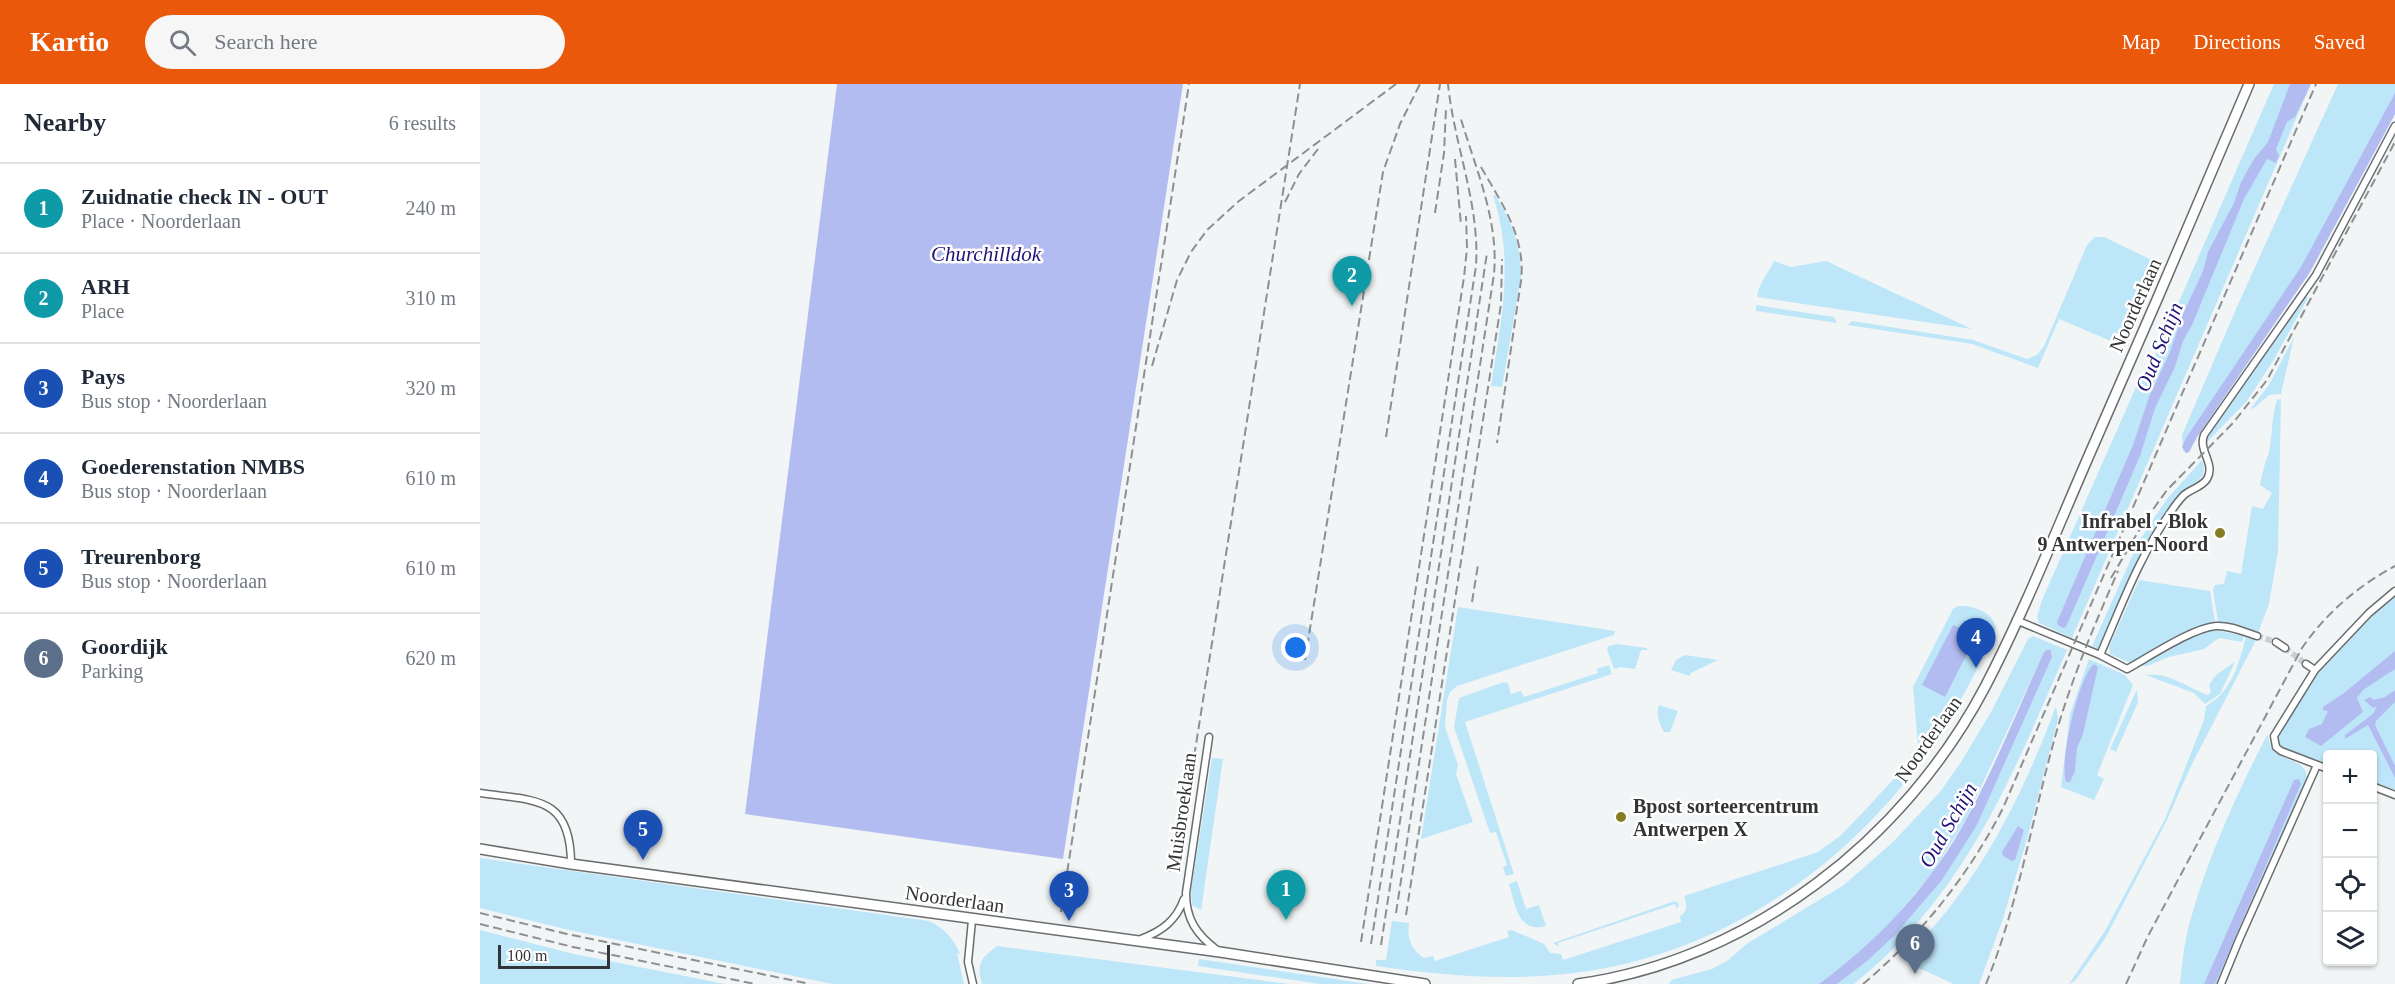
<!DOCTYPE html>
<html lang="en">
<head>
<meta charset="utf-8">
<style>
  :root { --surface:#fff; --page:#f6f6f7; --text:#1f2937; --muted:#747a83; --line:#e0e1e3; --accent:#ea580c }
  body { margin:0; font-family:"Times New Roman",serif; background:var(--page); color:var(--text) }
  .controls { position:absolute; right:18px; bottom:18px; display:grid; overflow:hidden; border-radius:6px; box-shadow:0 2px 4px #0004 }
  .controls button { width:54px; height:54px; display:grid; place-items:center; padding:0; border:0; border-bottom:2px solid var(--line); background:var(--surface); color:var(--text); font:30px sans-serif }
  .scale { position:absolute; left:18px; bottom:15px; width:112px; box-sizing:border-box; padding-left:6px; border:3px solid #333435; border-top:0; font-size:16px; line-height:21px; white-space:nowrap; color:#333435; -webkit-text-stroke:4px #fff; paint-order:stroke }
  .you { position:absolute; left:816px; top:564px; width:21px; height:21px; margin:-15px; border:4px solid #fff; border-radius:50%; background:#1a73e8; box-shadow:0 0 0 9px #1a73e833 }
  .badge { display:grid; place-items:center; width:39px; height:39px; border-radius:50%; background:var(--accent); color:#fff; font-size:20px; font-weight:700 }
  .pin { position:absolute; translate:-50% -50px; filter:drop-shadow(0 2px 3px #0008) }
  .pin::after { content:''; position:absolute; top:32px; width:21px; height:18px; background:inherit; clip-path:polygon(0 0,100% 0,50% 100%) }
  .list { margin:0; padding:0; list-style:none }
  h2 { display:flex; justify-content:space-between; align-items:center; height:78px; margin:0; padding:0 24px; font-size:26px }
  h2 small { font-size:20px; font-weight:400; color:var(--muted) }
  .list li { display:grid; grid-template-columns:39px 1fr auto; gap:18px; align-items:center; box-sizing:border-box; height:90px; padding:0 24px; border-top:2px solid var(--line) }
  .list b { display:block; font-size:22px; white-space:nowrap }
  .list p { margin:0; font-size:20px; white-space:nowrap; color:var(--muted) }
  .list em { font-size:20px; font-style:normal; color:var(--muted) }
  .icon { flex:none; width:33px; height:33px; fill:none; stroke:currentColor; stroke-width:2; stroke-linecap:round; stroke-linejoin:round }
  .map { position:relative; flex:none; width:1915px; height:900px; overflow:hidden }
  header { display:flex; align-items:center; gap:36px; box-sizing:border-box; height:84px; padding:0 30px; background:var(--accent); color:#fff }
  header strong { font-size:28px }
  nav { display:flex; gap:33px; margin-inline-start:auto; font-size:21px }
  .search { width:420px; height:54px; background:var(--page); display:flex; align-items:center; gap:15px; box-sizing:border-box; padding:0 21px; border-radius:33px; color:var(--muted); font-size:22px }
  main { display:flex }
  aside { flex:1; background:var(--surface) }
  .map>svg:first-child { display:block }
  .green { fill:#bee6f9 }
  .water { fill:#b3bcf1 }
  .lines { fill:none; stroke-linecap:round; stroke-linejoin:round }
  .street-tunnel { stroke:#cbcecf; stroke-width:6; stroke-dasharray:6 3; stroke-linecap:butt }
  .street-casing { stroke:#6a6d6e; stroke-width:9 }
  .primary-casing { stroke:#6a6d6e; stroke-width:12 }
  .street { stroke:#fff; stroke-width:6 }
  .primary { stroke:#fff; stroke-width:9 }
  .rail { stroke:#8d8f90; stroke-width:2; stroke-dasharray:9 4.5; stroke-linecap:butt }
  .poi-dot { fill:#847d24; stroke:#fff; stroke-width:2 }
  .labels { text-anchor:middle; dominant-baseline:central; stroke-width:5; stroke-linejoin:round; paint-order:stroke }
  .street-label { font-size:20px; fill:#333435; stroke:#fff }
  .poi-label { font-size:20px; font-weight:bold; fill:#333435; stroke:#fff; text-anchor:end }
  .water-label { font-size:21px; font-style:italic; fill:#211376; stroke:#fff }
</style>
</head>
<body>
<header>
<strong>Kartio</strong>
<div class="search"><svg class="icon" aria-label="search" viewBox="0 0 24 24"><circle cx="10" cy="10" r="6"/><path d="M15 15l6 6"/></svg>Search here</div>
<nav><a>Map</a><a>Directions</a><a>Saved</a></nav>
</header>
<main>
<aside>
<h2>Nearby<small>6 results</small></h2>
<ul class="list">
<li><span class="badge" style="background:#0f9aa8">1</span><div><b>Zuidnatie check IN - OUT</b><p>Place · Noorderlaan</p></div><em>240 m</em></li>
<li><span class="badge" style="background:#0f9aa8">2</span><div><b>ARH</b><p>Place</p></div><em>310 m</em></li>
<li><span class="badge" style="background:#1a4fb4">3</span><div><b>Pays</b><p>Bus stop · Noorderlaan</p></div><em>320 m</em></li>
<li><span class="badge" style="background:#1a4fb4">4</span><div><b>Goederenstation NMBS</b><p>Bus stop · Noorderlaan</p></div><em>610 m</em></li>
<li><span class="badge" style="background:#1a4fb4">5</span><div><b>Treurenborg</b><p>Bus stop · Noorderlaan</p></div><em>610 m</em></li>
<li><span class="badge" style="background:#5c6f8a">6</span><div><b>Goordijk</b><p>Parking</p></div><em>620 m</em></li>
</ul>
</aside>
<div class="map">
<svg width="1915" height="900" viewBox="0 0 1915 900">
  <rect width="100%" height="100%" fill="#f1f5f6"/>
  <path class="green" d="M1794,0H1831L1592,554L1559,539L1557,533L1562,516L1656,303L1670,284Z
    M1858,0H1915V30L1830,188L1717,353L1709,368L1706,369L1703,367L1702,351L1756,225Z
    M1015,111C1032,138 1041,161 1041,193L1022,303L1011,302C1021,237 1035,176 1013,112Z
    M1615,153H1624L1678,179V184L1645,263L1579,235L1558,284L1492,260L1368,241L1372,237L1493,256L1547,275L1557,271L1564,262L1607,161Z
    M1294,177L1311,183L1346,177L1492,245L1277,213C1279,198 1288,190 1294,177Z
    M1825,212L1828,214L1793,277L1767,317L1726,359L1727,351Z
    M1276,221L1354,233L1357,239L1276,227Z
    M1814,253L1801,310L1789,311L1773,325L1771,324L1789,301Z
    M1801,315L1798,467L1789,520L1778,549L1760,542L1738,538L1733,506L1735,501L1744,500L1747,487L1761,490L1772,422L1783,425L1792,409L1780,401C1782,389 1785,379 1789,368C1793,351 1791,333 1797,316Z
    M1722,376C1730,396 1711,399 1700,410C1694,415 1690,422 1686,428C1658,472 1639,518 1619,565L1612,562L1659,457L1686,416Z
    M1659,496L1730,507L1735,538L1719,542L1652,578H1648L1630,570L1629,563Z
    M1915,510V706L1893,698L1892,670H1848L1847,681L1803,664L1799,658L1798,651C1825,595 1869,550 1915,510Z
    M1478,522C1493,521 1513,528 1516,544C1514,556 1507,567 1501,577C1484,612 1464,646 1441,678C1363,782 1254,859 1126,884C1050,899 972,893 896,882V876H906L912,837L929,839C927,855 931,865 944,874L953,872L955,877L1029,853L1027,847L1032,846L1064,860L1070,869L1081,870L1083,876L1201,838L1200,832C1208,827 1207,821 1204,812L1338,768L1360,752L1387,724L1420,688L1438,662L1433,603L1473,525Z
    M978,523L1135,547L1134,551L977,602L970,608L967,616L965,643L978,681L976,690L993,738L941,755Z
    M1736,546L1764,552L1762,558L1739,554L1724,565L1689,573L1667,582H1659L1717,550Z
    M1553,552L1587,566C1530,696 1488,807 1374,900H1357L1386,878L1497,741L1573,569L1564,568L1486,735L1453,788L1408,842L1378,870L1339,900H1189L1191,896L1232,885L1247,877L1268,859L1364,801L1413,758L1460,708L1481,678L1511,628L1548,555Z
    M1766,552L1776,556L1773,562L1711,682L1687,736L1626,853L1595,897L1589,900L1625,847L1685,735L1724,636L1726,622C1752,608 1759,579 1766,552Z
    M1137,560L1166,564L1168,566H1161L1155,585L1141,583L1134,585L1127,565L1129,562Z
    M1205,571L1238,576L1211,589L1210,592L1191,586L1196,576Z
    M1609,575L1645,591L1653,601L1617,691L1624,695L1614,716L1581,703L1590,630Z
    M1755,578L1740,610L1725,620L1714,609L1666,591C1686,587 1709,604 1728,611L1731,608L1729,601L1736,591Z
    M1129,581L1132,590L985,638L1034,790L1026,792L1023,783L1027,781L1016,748L1010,749L974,643L979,614L1024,598L1028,599L1031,610L1041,607L1044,613L1118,589L1117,585Z
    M1657,605L1658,618L1636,668L1630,665Z
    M1179,621L1198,627L1190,648H1184C1180,640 1175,630 1179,621Z
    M1576,622L1578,635L1547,755L1522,838L1499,900H1474L1430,880L1423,875C1496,805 1541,716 1576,622Z
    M1787,651C1790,656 1789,663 1795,668C1808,679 1831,676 1826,700L1738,900H1700C1702,881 1704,860 1709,841C1727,775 1756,711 1787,651Z
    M732,674L743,675L721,826L712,821L711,807Z
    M0,774L449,837C464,844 474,855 480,870L477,869L484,900H353L89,846L0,824Z
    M1037,797L1046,825L1059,821L1066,842C1038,850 1035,820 1029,800Z
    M1195,817L1199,820L1197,825L1195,820L1078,859L1079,863L1073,859Z
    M0,846L94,870L245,900H0Z
    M517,862L810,900H502C496,878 501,875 517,862Z
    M719,875L888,900H840L718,882Z"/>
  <path class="water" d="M357,0H703L583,775L265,730Z
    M1810,0H1831L1815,33L1807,38L1796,65L1799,72L1796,79L1787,75L1764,115L1712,241L1703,257L1695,283L1675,324L1660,372L1586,543L1583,544L1578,541L1577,538L1653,361L1669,313L1690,268L1703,230L1723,187L1728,168L1754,119L1761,98L1774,75L1788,58Z
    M1915,9V30L1830,188L1717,353L1709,368L1706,369L1702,363L1706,354L1821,183Z
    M1473,541L1495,550L1496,552L1465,613L1442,601Z
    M1567,566H1571L1572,573L1497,741L1462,796L1414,852L1386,878L1357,900H1339C1392,861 1438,814 1473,758C1509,699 1535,631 1564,568Z
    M1915,567V585L1883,606L1877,614L1883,628L1841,662L1825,653L1829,645L1842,640L1848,627L1843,626V623L1864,609Z
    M1614,580L1618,583L1603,650L1597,664L1595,687L1590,698H1586C1579,679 1598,593 1614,580Z
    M1915,606V618L1896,637L1895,641L1915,682V694L1888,641L1865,655V651L1893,630L1897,622L1893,624L1884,616L1890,613L1894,616L1905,613Z
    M1819,695L1821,700L1735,900H1724L1814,696Z
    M1538,742L1544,746L1535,776L1532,777L1523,772L1522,768Z"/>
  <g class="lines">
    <path class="street-tunnel" d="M1777,552L1796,558
      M1805,564L1826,580"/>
    <defs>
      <path id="street" d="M1536,536L1620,571L1647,585C1669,573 1712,544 1736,542C1749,541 1764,548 1777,552
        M1796,558L1805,564
        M1620,571C1641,523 1659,473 1690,429C1694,423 1699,416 1704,411C1711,405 1722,403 1727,395C1736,380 1718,367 1724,351L1836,191L1915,42
        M1826,580L1835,586
        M729,653L706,809C706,835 716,850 737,866
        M1848,685L1801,667L1796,663L1794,652L1835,586L1889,529L1915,507
        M1892,702L1915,711
        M0,709C54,717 91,711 91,780
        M492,836L488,878L493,900
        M661,855C682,847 696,837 704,815
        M1741,900L1759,856L1837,681"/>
      <path id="primary" d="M0,765L91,780L740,868L945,900
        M1098,900C1271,876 1424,756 1505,603C1543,530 1574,452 1607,376C1662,251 1716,126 1769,0"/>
    </defs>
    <use href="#street" class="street-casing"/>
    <use href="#primary" class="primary-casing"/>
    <use href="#street" class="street"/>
    <use href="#primary" class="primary"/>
    <path class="rail" d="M975,75L981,141
      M1001,83C1022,120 1046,153 1041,197L1017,359
      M805,118L819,90L838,65
      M955,129L964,69L966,24
      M672,282L697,196L711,168L727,146L759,117L916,0
      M906,353L960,0
      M1631,494L1664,438L1687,406L1753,339L1787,296L1915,58
      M992,518L998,481
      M825,576L903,88L920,40L940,0
      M701,738L709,705L820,0
      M689,788L698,730
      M581,828L709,0
      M0,829L87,850L330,900
      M916,829L1014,190C1019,136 995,83 980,32
      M926,831L1021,220L1022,175
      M0,840L93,863L275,900
      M881,858L984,193L987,164L986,132
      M891,860L996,182C1000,120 974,61 968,0
      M901,861L1007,169
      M1383,900C1441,851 1489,791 1523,724L1836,0
      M1506,900C1538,821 1552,736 1575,653C1591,596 1614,542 1638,487
      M1646,900L1668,852L1822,564C1846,529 1878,502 1915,482"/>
  </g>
  <g class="poi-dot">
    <circle cx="1740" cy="449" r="6"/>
    <circle cx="1141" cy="733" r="6"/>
  </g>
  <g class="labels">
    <g class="street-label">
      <text transform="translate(1655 221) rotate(-66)">Noorderlaan</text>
      <text transform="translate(1448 655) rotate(-55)">Noorderlaan</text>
      <text transform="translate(701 728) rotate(-82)">Muisbroeklaan</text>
      <text transform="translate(475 815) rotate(8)">Noorderlaan</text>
    </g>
    <g class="poi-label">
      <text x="1728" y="437">Infrabel - Blok<tspan x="1728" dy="23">9 Antwerpen-Noord</tspan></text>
      <text x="1153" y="722" text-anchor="start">Bpost sorteercentrum<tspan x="1153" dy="23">Antwerpen X</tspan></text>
    </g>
    <g class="water-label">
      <text x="506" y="170">Churchilldok</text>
      <text transform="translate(1679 263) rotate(-68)">Oud Schijn</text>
      <text transform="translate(1468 741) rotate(-60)">Oud Schijn</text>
    </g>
  </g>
</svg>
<div class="controls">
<button>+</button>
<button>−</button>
<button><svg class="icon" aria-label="locate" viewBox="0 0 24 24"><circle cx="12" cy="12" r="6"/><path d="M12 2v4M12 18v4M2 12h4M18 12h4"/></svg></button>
<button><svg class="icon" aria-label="layers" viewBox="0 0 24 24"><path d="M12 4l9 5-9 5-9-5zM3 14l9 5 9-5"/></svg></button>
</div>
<div class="scale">100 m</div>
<div class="you"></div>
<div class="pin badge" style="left:806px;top:836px;background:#0f9aa8">1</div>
<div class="pin badge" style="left:872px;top:222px;background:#0f9aa8">2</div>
<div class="pin badge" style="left:589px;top:837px;background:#1a4fb4">3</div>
<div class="pin badge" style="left:1496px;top:584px;background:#1a4fb4">4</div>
<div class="pin badge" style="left:163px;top:776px;background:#1a4fb4">5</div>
<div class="pin badge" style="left:1435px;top:890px;background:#5c6f8a">6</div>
</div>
</main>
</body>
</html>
